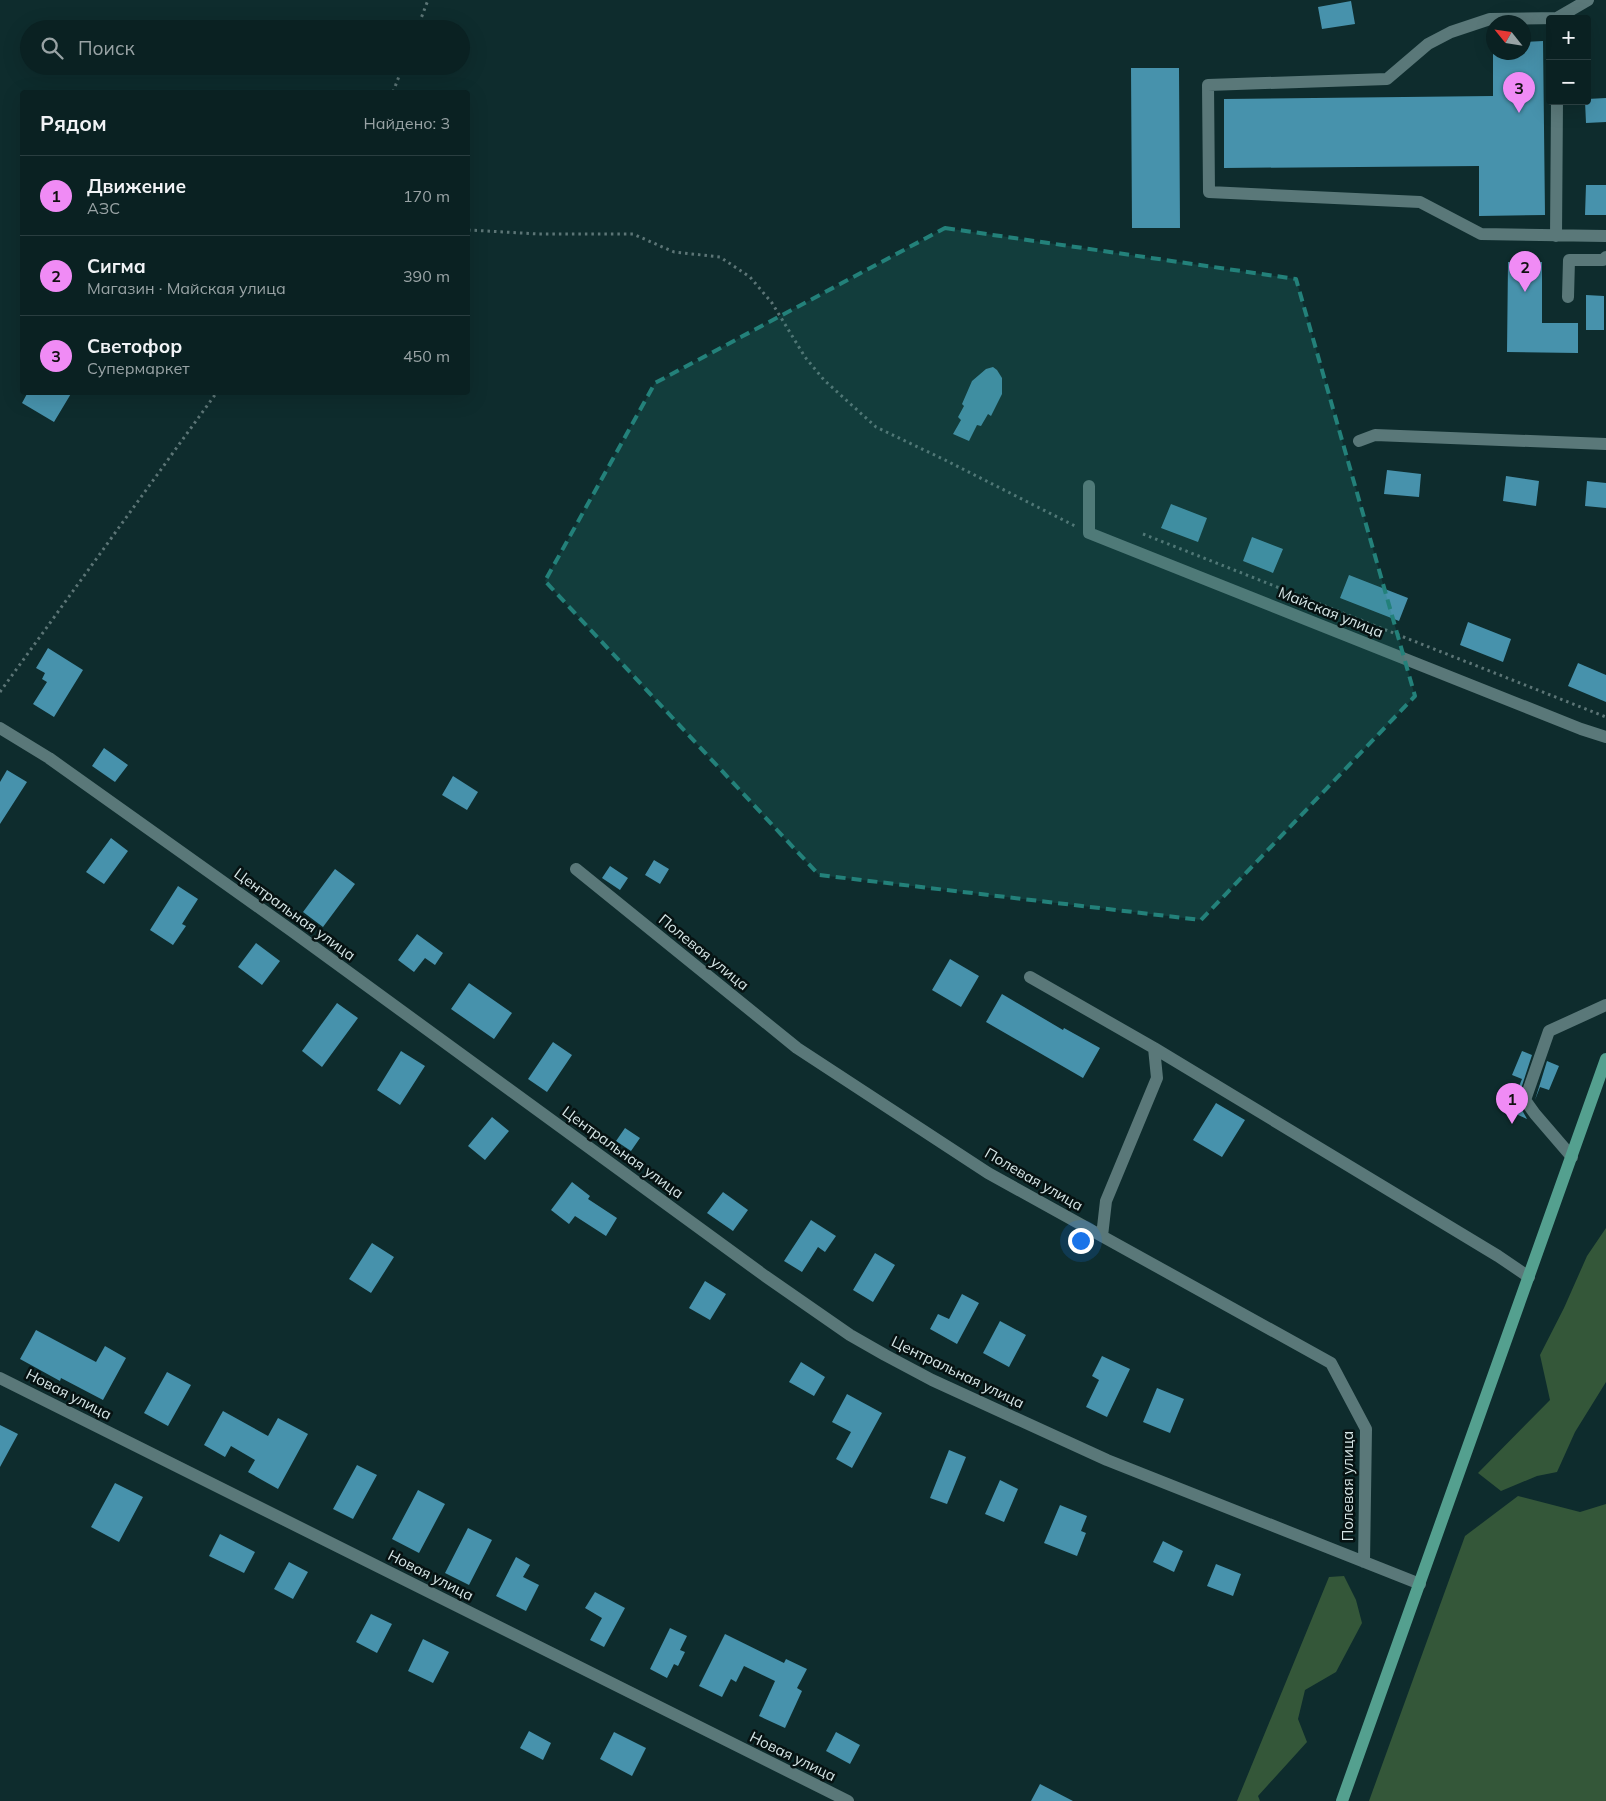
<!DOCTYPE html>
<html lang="ru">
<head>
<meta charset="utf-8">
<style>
  :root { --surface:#0a2122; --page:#182e2f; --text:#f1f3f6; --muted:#99a3a5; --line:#2a3e40; --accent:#f08bf5 }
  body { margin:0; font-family:Mulish,sans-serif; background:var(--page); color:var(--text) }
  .controls { position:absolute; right:15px; top:15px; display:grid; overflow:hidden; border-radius:5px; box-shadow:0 5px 20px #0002 }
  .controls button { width:45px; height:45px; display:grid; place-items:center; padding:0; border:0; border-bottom:1px solid var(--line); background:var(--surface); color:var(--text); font:25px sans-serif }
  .compass { position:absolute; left:1486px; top:15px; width:45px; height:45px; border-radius:50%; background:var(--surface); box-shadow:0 5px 20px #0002; rotate:300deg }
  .you { position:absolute; left:1080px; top:1240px; width:18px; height:18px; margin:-12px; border:4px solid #fff; border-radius:50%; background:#1a73e8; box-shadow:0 0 0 8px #1a73e833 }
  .badge { display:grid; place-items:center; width:32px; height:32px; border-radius:50%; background:var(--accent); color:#111; font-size:16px; font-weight:700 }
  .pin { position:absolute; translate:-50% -41px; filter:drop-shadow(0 1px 2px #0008) }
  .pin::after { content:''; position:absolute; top:26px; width:18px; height:15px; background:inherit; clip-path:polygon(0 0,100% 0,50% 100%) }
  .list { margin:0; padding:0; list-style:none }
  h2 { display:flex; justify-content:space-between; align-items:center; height:65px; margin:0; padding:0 20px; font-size:21px }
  h2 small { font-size:16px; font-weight:400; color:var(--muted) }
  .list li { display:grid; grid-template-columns:32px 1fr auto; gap:15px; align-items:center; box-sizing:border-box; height:80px; padding:0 20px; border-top:1px solid var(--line) }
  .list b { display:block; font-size:19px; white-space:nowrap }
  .list p { margin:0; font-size:16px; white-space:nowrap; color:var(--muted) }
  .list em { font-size:16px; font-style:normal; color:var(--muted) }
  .icon { flex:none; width:28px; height:28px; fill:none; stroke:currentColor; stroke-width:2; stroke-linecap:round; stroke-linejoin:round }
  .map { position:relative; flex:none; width:1606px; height:1801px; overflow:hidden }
  .search { position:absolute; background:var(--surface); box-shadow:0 5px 20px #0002; left:20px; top:20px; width:450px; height:55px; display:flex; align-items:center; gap:12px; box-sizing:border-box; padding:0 18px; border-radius:28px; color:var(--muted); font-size:19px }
  .panel { position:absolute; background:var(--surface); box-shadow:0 5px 20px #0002; left:20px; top:90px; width:450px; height:305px; border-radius:5px }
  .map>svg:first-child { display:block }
  .green { fill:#345739 }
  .building { fill:#4792ac }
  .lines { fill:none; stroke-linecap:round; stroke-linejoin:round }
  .path { stroke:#5c7576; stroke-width:3; stroke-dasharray:2.5 4; stroke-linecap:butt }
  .minor { stroke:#5a7879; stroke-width:12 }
  .major { stroke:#54a08f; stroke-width:12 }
  .marked { fill:#23817a; fill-opacity:0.2; stroke:#23817a; stroke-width:4; stroke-dasharray:10 6; stroke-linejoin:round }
  .labels { text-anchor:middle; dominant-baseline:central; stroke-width:5; stroke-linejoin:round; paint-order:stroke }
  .street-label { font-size:15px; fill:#d6e6e7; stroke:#061212 }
</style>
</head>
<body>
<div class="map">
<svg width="1606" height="1801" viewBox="0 0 1606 1801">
  <rect width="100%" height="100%" fill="#0e2c2d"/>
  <path class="green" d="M1606,1228V1382L1575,1432L1557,1472L1537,1476L1501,1491L1478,1473L1550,1400L1540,1355L1564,1308L1587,1256Z
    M1518,1496L1580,1512L1606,1504V1801H1369L1465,1536Z
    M1344,1576L1356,1600L1362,1623L1336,1672L1305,1690L1298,1719L1307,1742L1258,1796L1260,1801H1237L1329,1577Z"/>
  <path class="building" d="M1351,1L1355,24L1322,29L1318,7Z
    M1543,41L1545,215L1479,216V166L1224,168V99L1493,96V52H1524V42Z
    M1131,68H1179L1180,228H1132Z
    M1606,98V122L1586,123L1585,101H1587V99Z
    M1586,185H1606V215H1585Z
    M1508,262H1542V323H1578V353L1507,352Z
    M1586,295L1604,296V330H1586Z
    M993,367L997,370L1002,378V394L991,416L988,414L981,426L977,425L969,441L953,434L961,420L958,417L964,406L962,404L972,381L986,369Z
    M28,392H72L54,422L22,403Z
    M1387,470L1421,474L1419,497L1384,494Z
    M1506,476L1539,481L1536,506L1503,501Z
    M1587,481L1606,483V508L1585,506Z
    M1171,504L1207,518L1198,542L1161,528Z
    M1252,537L1283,549L1273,573L1243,561Z
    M1349,575L1408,598L1399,621L1340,598Z
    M1468,622L1511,639L1503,662L1460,645Z
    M48,648L83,670L54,717L33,704L47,682L42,679L45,673L36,668Z
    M1578,663L1606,675V702L1568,686Z
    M104,748L128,765L115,782L92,766Z
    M7,770L27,782L0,824V782Z
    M453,776L478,792L467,810L442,795Z
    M111,838L128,851L104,884L86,872Z
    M654,860L669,869L660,884L645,875Z
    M610,866L628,878L620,890L602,878Z
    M335,869L355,884L323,927L303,912Z
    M178,886L198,899L182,924L186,926L173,945L150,930Z
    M417,934L443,953L435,965L425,958L414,972L398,960Z
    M256,943L280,961L262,985L238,967Z
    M950,959L979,976L961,1007L932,990Z
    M469,983L512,1013L494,1039L451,1009Z
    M1002,994L1063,1030L1064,1028L1100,1048L1083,1078L986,1022Z
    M337,1003L358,1018L322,1067L302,1051Z
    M553,1042L572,1055L547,1092L528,1079Z
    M401,1051L425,1066L400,1105L377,1090Z
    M1522,1051L1532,1055L1517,1101L1527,1119L1509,1111L1522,1079L1512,1075Z
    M1547,1061L1559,1066L1549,1090L1540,1087L1535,1100Z
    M1216,1103L1245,1120L1222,1157L1193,1140Z
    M492,1117L509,1131L485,1160L468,1146Z
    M625,1128L640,1138L631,1151L616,1141Z
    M572,1182L590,1196L588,1199L617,1218L606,1236L575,1216L569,1224L551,1210Z
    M723,1192L748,1210L733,1231L707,1213Z
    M811,1220L836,1236L825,1252L818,1247L802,1272L784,1261Z
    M372,1243L394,1257L371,1293L349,1279Z
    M875,1253L895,1265L873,1302L853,1290Z
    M705,1281L726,1294L710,1320L689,1308Z
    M962,1294L979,1303L957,1344L930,1329L938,1314L949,1319Z
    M1000,1321L1026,1335L1009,1367L983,1353Z
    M36,1330L96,1362L105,1346L126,1358L103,1400L61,1378L60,1381L20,1359Z
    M1102,1356L1130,1369L1107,1417L1086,1407L1099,1380L1092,1376Z
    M801,1362L825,1377L814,1396L789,1382Z
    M167,1372L191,1385L168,1426L144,1413Z
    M1157,1388L1184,1399L1170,1433L1143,1422Z
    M847,1394L882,1413L852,1468L836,1459L851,1432L832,1422Z
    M223,1411L268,1436L278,1418L308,1434L278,1489L248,1472L255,1460L231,1446L225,1457L204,1445Z
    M0,1425L18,1434L0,1467Z
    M949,1450L966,1457L947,1504L930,1498Z
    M357,1465L377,1475L353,1519L333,1509Z
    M1000,1480L1018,1489L1004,1522L985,1514Z
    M115,1483L143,1497L119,1542L91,1527Z
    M418,1490L445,1504L419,1553L392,1539Z
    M1060,1505L1087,1516L1081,1531L1086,1533L1077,1556L1044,1543Z
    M468,1528L492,1540L469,1585L445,1573Z
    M220,1534L255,1552L244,1573L209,1556Z
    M1163,1541L1183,1551L1174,1572L1153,1562Z
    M516,1557L530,1565L523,1577L539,1585L526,1611L496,1596Z
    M289,1562L308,1572L293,1599L274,1589Z
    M1216,1564L1241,1574L1233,1596L1207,1586Z
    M595,1592L625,1608L604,1647L590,1640L602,1618L585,1608Z
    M371,1614L392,1624L377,1653L356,1642Z
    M670,1628L687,1636L680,1650L685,1652L678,1666L674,1664L667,1678L650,1669Z
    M725,1634L784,1663L786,1659L807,1669L797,1688L802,1691L785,1728L759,1716L775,1681L744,1666L736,1682L731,1679L722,1697L699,1686Z
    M423,1639L449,1652L433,1683L408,1671Z
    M529,1731L551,1743L543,1760L520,1748Z
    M614,1732L646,1748L632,1776L600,1759Z
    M836,1732L860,1745L850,1764L826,1751Z
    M1040,1784L1073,1801H1031Z"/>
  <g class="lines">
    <path class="path" d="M417,29L428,0
      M393,92L403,66
      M468,230L539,234H633L674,252L720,257L750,277L772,303L805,357L824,380L876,427L945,460L1075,526
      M1143,534L1606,717
      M0,692L217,392"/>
    <path class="minor" d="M1588,0L1557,18L1490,19L1451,32L1428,44L1387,79L1208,85L1209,192L1420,202L1481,234L1606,236
      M1556,236L1557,101
      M1568,297L1569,260H1603L1606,257
      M1359,441L1375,435L1606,444
      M1089,486V533L1581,729L1606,737
      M0,728L49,758L292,931L765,1276L850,1335L885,1355L932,1380L1107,1460L1420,1584
      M576,869L797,1048L988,1173L1331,1363L1366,1429L1364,1562
      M1030,977L1154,1048L1498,1256L1529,1277
      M1572,1157L1535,1114L1525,1100L1549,1031L1606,1005
      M1102,1236L1106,1201L1157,1078L1154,1048
      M0,1378L848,1801"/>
    <path class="major" d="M1342,1801L1606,1059"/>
  </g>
  <path class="marked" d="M945,228L1296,279L1415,696L1201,920L819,875L545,581L655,383Z"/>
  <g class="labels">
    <g class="street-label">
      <text transform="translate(1331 612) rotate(22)">Майская улица</text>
      <text transform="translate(295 914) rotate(36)">Центральная улица</text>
      <text transform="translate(704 952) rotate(39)">Полевая улица</text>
      <text transform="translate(623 1152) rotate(36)">Центральная улица</text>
      <text transform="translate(1034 1179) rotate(30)">Полевая улица</text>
      <text transform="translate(958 1372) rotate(26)">Центральная улица</text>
      <text transform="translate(69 1394) rotate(27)">Новая улица</text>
      <text transform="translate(1347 1486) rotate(-90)">Полевая улица</text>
      <text transform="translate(431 1575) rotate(27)">Новая улица</text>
      <text transform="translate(793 1756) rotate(26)">Новая улица</text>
    </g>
  </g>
</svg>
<div class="controls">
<button>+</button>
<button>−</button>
</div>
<svg class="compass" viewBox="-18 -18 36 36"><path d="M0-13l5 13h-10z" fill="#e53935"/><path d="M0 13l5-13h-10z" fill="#99a3a5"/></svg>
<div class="you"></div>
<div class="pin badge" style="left:1512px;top:1124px">1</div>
<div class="pin badge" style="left:1525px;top:292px">2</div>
<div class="pin badge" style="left:1519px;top:113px">3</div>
<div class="search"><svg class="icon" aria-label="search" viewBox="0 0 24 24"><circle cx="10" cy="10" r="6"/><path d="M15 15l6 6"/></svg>Поиск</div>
<section class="panel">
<h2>Рядом<small>Найдено: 3</small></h2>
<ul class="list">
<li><span class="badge">1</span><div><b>Движение</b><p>АЗС</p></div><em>170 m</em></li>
<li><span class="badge">2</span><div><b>Сигма</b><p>Магазин · Майская улица</p></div><em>390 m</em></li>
<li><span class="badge">3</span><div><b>Светофор</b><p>Супермаркет</p></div><em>450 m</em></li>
</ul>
</section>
</div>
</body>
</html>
